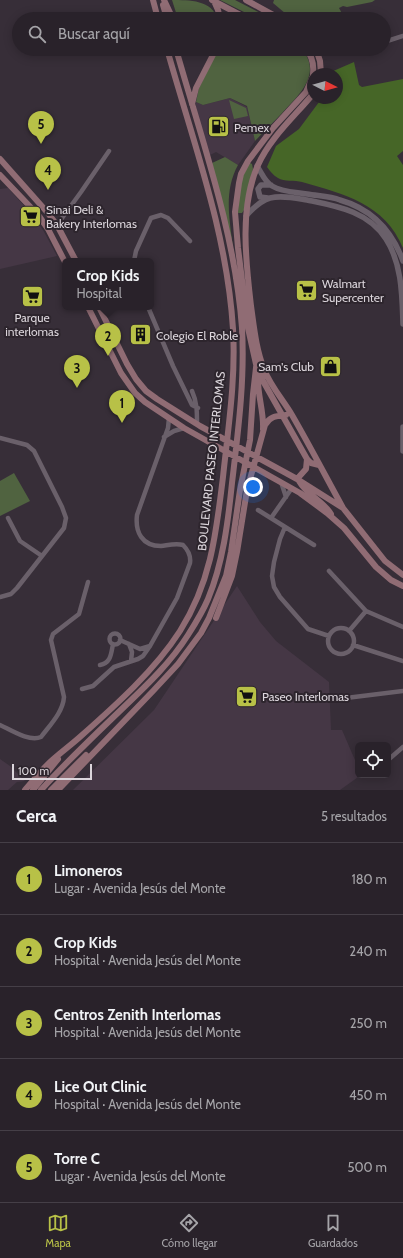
<!DOCTYPE html>
<html lang="es">
<head>
<meta charset="utf-8">
<style>
  :root { --surface:#29222a; --page:#312a32; --text:#f1f3f6; --muted:#a5a4a8; --line:#453f47; --accent:#b8c147 }
  body { margin:0; font-family:Cabin,sans-serif; background:var(--page); color:var(--text) }
  .controls { position:absolute; right:12px; bottom:12px; display:grid; overflow:hidden; border-radius:6px; box-shadow:0 2px 10px #0003 }
  .controls button { width:36px; height:36px; display:grid; place-items:center; padding:0; border:0; border-bottom:1px solid var(--line); background:var(--surface); color:var(--text); font:20px sans-serif }
  .compass { position:absolute; left:307px; top:68px; width:36px; height:36px; border-radius:50%; background:var(--surface); box-shadow:0 2px 10px #0003; rotate:96deg }
  .scale { position:absolute; left:12px; bottom:10px; width:80px; box-sizing:border-box; padding-left:4px; border:2px solid #dbd5db; border-top:0; font-size:11px; line-height:14px; white-space:nowrap; color:#dbd5db; -webkit-text-stroke:3px #2d252d; paint-order:stroke }
  .you { position:absolute; left:253px; top:487px; width:14px; height:14px; margin:-10px; border:3px solid #fff; border-radius:50%; background:#1a73e8; box-shadow:0 0 0 6px #1a73e833 }
  .badge { display:grid; place-items:center; width:26px; height:26px; border-radius:50%; background:var(--accent); color:#111; font-size:13px; font-weight:700 }
  .pin { position:absolute; translate:-50% -33px; filter:drop-shadow(0 1px 2px #0008) }
  .pin::after { content:''; position:absolute; top:21px; width:14px; height:12px; background:inherit; clip-path:polygon(0 0,100% 0,50% 100%) }
  .popup { position:absolute; left:62px; top:258px; width:92px; height:52px; box-sizing:border-box; display:grid; place-content:center; border-radius:6px; background:var(--surface); filter:drop-shadow(0 1px 3px #0005); font-size:13px; white-space:nowrap; color:var(--muted) }
  .popup b { font-size:15px; color:var(--text) }
  .popup::after { content:''; position:absolute; left:50%; top:100%; margin-left:-8px; border:8px solid transparent; border-top-color:var(--surface) }
  .list { margin:0; padding:0; list-style:none }
  h2 { display:flex; justify-content:space-between; align-items:center; height:52px; margin:0; padding:0 16px; font-size:17px }
  h2 small { font-size:13px; font-weight:400; color:var(--muted) }
  .list li { display:grid; grid-template-columns:26px 1fr auto; gap:12px; align-items:center; box-sizing:border-box; height:72px; padding:0 16px; border-top:1px solid var(--line) }
  .list b { display:block; font-size:15px; white-space:nowrap }
  .list p { margin:0; font-size:13px; white-space:nowrap; color:var(--muted) }
  .list em { font-size:13px; font-style:normal; color:var(--muted) }
  .icon { flex:none; width:22px; height:22px; fill:none; stroke:currentColor; stroke-width:2; stroke-linecap:round; stroke-linejoin:round }
  .map { position:relative; flex:none; width:403px; height:790px; overflow:hidden }
  .search { position:absolute; background:var(--surface); box-shadow:0 2px 10px #0003; left:12px; right:12px; top:12px; height:44px; display:flex; align-items:center; gap:10px; box-sizing:border-box; padding:0 14px; border-radius:22px; color:var(--muted); font-size:15px }
  .sheet { height:412px; background:var(--surface) }
  nav { display:flex; justify-content:space-around; align-items:center; box-sizing:border-box; height:56px; border-top:1px solid var(--line); background:var(--surface); font-size:11px; color:var(--muted) }
  nav a { display:grid; justify-items:center; gap:2px }
  nav .on { color:var(--accent) }
  .map>svg:first-child { display:block }
  .built { fill:#453745 }
  .green { fill:#506340 }
  .forest { fill:#466627 }
  .lines { fill:none; stroke-linecap:round; stroke-linejoin:round }
  .minor { stroke:#6a606a; stroke-width:4.5 }
  .tertiary { stroke:#6a606a; stroke-width:5.5 }
  .secondary { stroke:#906c74; stroke-width:6 }
  .labels { text-anchor:middle; dominant-baseline:central; stroke-width:4; stroke-linejoin:round; paint-order:stroke }
  .poi-label { font-size:12px; fill:#dbd5db; stroke:#2d252d; text-anchor:start }
  .street-label { font-size:12px; fill:#dbd5db; stroke:#2d252d }
</style>
</head>
<body>
<div class="map">
<svg width="403" height="790" viewBox="0 0 403 790">
  <rect width="100%" height="100%" fill="#372e38"/>
  <path class="built" d="M230,98L247,107L255,141L238,165L216,152L206,157L196,107V102L203,105Z
    M8,188L27,209L43,230L57,256L0,269V189Z
    M237,586L260,622L276,641L329,682L331,730H342L358,767V775H361L340,790H73L154,710Z
    M0,759L10,766L25,781L17,782L8,790H0Z"/>
  <path class="green" d="M172,0C189,0 213,0 217,19H178Z
    M220,0H235L272,19H258Z
    M274,0H375L372,2L347,7L343,6L339,8L345,19H292L273,3Z
    M218,49H302C322,74 300,94 283,112C274,122 264,131 255,141L247,106L230,98L203,105L196,102L199,88Z
    M229,100L246,108L248,116L234,119Z
    M225,157L238,165C222,194 231,225 234,256L212,163Z
    M250,163L252,164L253,169L244,210L242,213H238L239,182Z
    M14,473L30,501L0,516V481Z"/>
  <path class="forest" d="M354,62L359,85L362,87L403,79V151L397,156L403,165V248C385,204 344,194 302,182C295,180 284,182 278,178C274,176 270,171 267,167L276,146L299,129L322,98H337V74H330L331,72Z"/>
  <g class="lines">
    <path class="minor" d="M384,42L403,36
      M57,225L81,192L109,151
      M134,261L136,251L151,218L161,215L168,218L190,241
      M148,307L173,366L192,405L198,408
      M192,391C197,402 197,411 197,424
      M164,437L174,431L184,428
      M0,438L27,445L34,451L62,507L66,518L64,528L17,588L11,594L0,597
      M281,482L286,497
      M258,510L314,545
      M8,518L20,541L42,556
      M271,518L292,488
      M285,527L280,539L274,562L272,576L274,587L280,597L308,629L329,636
      M329,571L366,611L403,627
      M328 641a13 13 0 1 1 26 0a13 13 0 1 1-26 0Z
      M349,631L366,611
      M109.5 639a5.5 5.5 0 1 1 11 0a5.5 5.5 0 1 1-11 0Z
      M120,640L140,649L150,646
      M129,644L132,652L131,661
      M353,645L403,661
      M100,665C111,663 111,654 113,644
      M82,689L93,686L114,667L138,659L143,656L150,646L177,598L190,563C191,556 189,551 183,545C176,543 169,545 161,546C142,546 135,532 137,515L168,428L169,418
      M346,698L403,691
      M0,725C11,730 29,742 41,737C50,725 63,712 64,697L51,640L53,634L79,614L88,582
      M388,760L403,747"/>
    <path class="tertiary" d="M257,166C262,173 264,181 272,186C282,192 295,192 307,194C318,196 330,196 340,200C372,209 392,231 403,261
      M268,198L260,197L258,189L261,185H271
      M246,216C253,208 260,201 270,198C282,195 295,198 307,200C336,206 368,211 386,239C402,264 402,295 403,324
      M403,427V451"/>
    <path class="secondary" d="M153,0L158,19
      M164,0L173,19
      M212,0L248,19
      M246,0L275,16L279,19
      M214,1L218,10L220,19
      M163,5L167,19
      M306,49C312,56 314,65 313,74
      M316,49L320,61L321,74
      M313,76L306,92L273,128L248,161L241,174L239,183L235,212L238,248L248,328L256,364L263,381L307,459L311,463L319,465
      M313,94C294,117 270,138 258,165C239,207 246,263 251,306C254,327 256,349 264,369C270,385 283,400 292,415C310,446 326,477 343,508
      M192,104L196,88L216,49
      M0,159L47,212L57,225L76,261
      M0,175L39,216L48,229L65,262
      M88,307L121,373L135,393L145,402L184,428L300,493L327,513L344,528L376,567L391,580L403,586
      M99,307L127,364L136,379L146,391L157,399L200,426L297,479L343,508L385,561L403,575
      M258,376C257,394 264,411 263,429
      M297,479L306,469L307,459
      M299,481C307,495 323,501 331,514
      M216,618L232,576L237,552L247,490L265,425C270,416 277,416 286,415
      M25,790C32,782 39,773 47,765C57,755 70,746 81,736C116,705 155,670 180,631C211,582 216,534 223,477C228,429 236,379 233,329C227,232 193,142 167,49
      M33,790L58,759
      M41,790C68,760 97,733 125,706C148,684 171,662 188,635C195,624 203,611 208,599C223,563 228,522 232,483C238,432 245,380 242,328C235,232 202,141 176,49
      M51,790L86,755
      M58,790L153,691L178,664L201,633L209,618L226,576L231,552L240,490L250,440L253,394L258,350"/>
  </g>
  <defs>
    <symbol id="fuel-square" viewBox="-11 -11 22 22"><rect x="-9" y="-9" width="18" height="18" rx="4" fill="#b8c147" stroke="#2d252d"/><path d="M-5.5-6h7V0h2V4h1.3V-2.5L3-4.5l.8-.8L6-3V5H2.5V1h-1V6h-7ZM-4.2-4.7v3.2H.2V-4.7Z" fill="#111"/></symbol>
    <symbol id="supermarket-square" viewBox="-11 -11 22 22"><rect x="-9" y="-9" width="18" height="18" rx="4" fill="#b8c147" stroke="#2d252d"/><path d="M-6-5.5h2.5l.6 2H6L4.5 2H-2.5L-4.4-4H-6ZM-1.5 3.2a1.3 1.3 0 1 0 .1 0ZM3 3.2a1.3 1.3 0 1 0 .1 0Z" fill="#111"/></symbol>
    <symbol id="building-square" viewBox="-11 -11 22 22"><rect x="-9" y="-9" width="18" height="18" rx="4" fill="#b8c147" stroke="#2d252d"/><path d="M-4-6H4V6H1V3H-1V6H-4ZM-2.5-4.3h1.7v1.8h-1.7ZM.8-4.3h1.7v1.8H.8ZM-2.5-1h1.7V.8h-1.7ZM.8-1h1.7V.8H.8Z" fill="#111"/></symbol>
    <symbol id="shop-square" viewBox="-11 -11 22 22"><rect x="-9" y="-9" width="18" height="18" rx="4" fill="#b8c147" stroke="#2d252d"/><path d="M-5-2.5h2.3a2.7 3.5 0 0 1 5.4 0H5L5.5 6h-11ZM-1.5-2.5h3a1.5 2.3 0 0 0-3 0Z" fill="#111"/></symbol>
  </defs>
  <g fill-rule="evenodd">
    <use href="#fuel-square" x="206" y="114" width="25" height="25"/>
    <use href="#supermarket-square" x="18" y="204" width="25" height="25"/>
    <use href="#supermarket-square" x="294" y="278" width="25" height="25"/>
    <use href="#supermarket-square" x="20" y="284" width="25" height="25"/>
    <use href="#building-square" x="128" y="322" width="25" height="25"/>
    <use href="#shop-square" x="318" y="354" width="25" height="25"/>
    <use href="#supermarket-square" x="234" y="684" width="25" height="25"/>
  </g>
  <g class="labels">
    <g class="poi-label">
      <text x="234" y="127">Pemex</text>
      <text x="46" y="209">Sinai Deli &amp;<tspan x="46" dy="14">Bakery Interlomas</tspan></text>
      <text x="322" y="283">Walmart<tspan x="322" dy="14">Supercenter</tspan></text>
      <text x="32" y="317" text-anchor="middle">Parque<tspan x="32" dy="14">interlomas</tspan></text>
      <text x="156" y="335">Colegio El Roble</text>
      <text x="314" y="366" text-anchor="end">Sam's Club</text>
      <text x="262" y="696">Paseo Interlomas</text>
    </g>
    <g class="street-label">
      <text transform="translate(211 461) rotate(-84)">BOULEVARD PASEO INTERLOMAS</text>
    </g>
  </g>
</svg>
<div class="controls">
<button><svg class="icon" aria-label="locate" viewBox="0 0 24 24"><circle cx="12" cy="12" r="6"/><path d="M12 2v4M12 18v4M2 12h4M18 12h4"/></svg></button>
</div>
<svg class="compass" viewBox="-18 -18 36 36"><path d="M0-13l5 13h-10z" fill="#e53935"/><path d="M0 13l5-13h-10z" fill="#a5a4a8"/></svg>
<div class="scale">100 m</div>
<div class="you"></div>
<div class="pin badge" style="left:122px;top:423px">1</div>
<div class="pin badge" style="left:108px;top:356px">2</div>
<div class="popup"><b>Crop Kids</b>Hospital</div>
<div class="pin badge" style="left:77px;top:388px">3</div>
<div class="pin badge" style="left:48px;top:190px">4</div>
<div class="pin badge" style="left:41px;top:144px">5</div>
<div class="search"><svg class="icon" aria-label="search" viewBox="0 0 24 24"><circle cx="10" cy="10" r="6"/><path d="M15 15l6 6"/></svg>Buscar aquí</div>
</div>
<section class="sheet">
<h2>Cerca<small>5 resultados</small></h2>
<ul class="list">
<li><span class="badge">1</span><div><b>Limoneros</b><p>Lugar · Avenida Jesús del Monte</p></div><em>180 m</em></li>
<li><span class="badge">2</span><div><b>Crop Kids</b><p>Hospital · Avenida Jesús del Monte</p></div><em>240 m</em></li>
<li><span class="badge">3</span><div><b>Centros Zenith Interlomas</b><p>Hospital · Avenida Jesús del Monte</p></div><em>250 m</em></li>
<li><span class="badge">4</span><div><b>Lice Out Clinic</b><p>Hospital · Avenida Jesús del Monte</p></div><em>450 m</em></li>
<li><span class="badge">5</span><div><b>Torre C</b><p>Lugar · Avenida Jesús del Monte</p></div><em>500 m</em></li>
</ul>
</section>
<nav>
<a class="on"><svg class="icon" aria-label="map" viewBox="0 0 24 24"><path d="M3 6l6-2 6 2 6-2v14l-6 2-6-2-6 2zM9 4v14M15 6v14"/></svg>Mapa</a>
<a><svg class="icon" aria-label="directions" viewBox="0 0 24 24"><path d="M12 3l9 9-9 9-9-9zM9 14v-3h6M13 9l2 2-2 2"/></svg>Cómo llegar</a>
<a><svg class="icon" aria-label="saved" viewBox="0 0 24 24"><path d="M7 4h10v16l-5-4-5 4z"/></svg>Guardados</a>
</nav>
</body>
</html>
